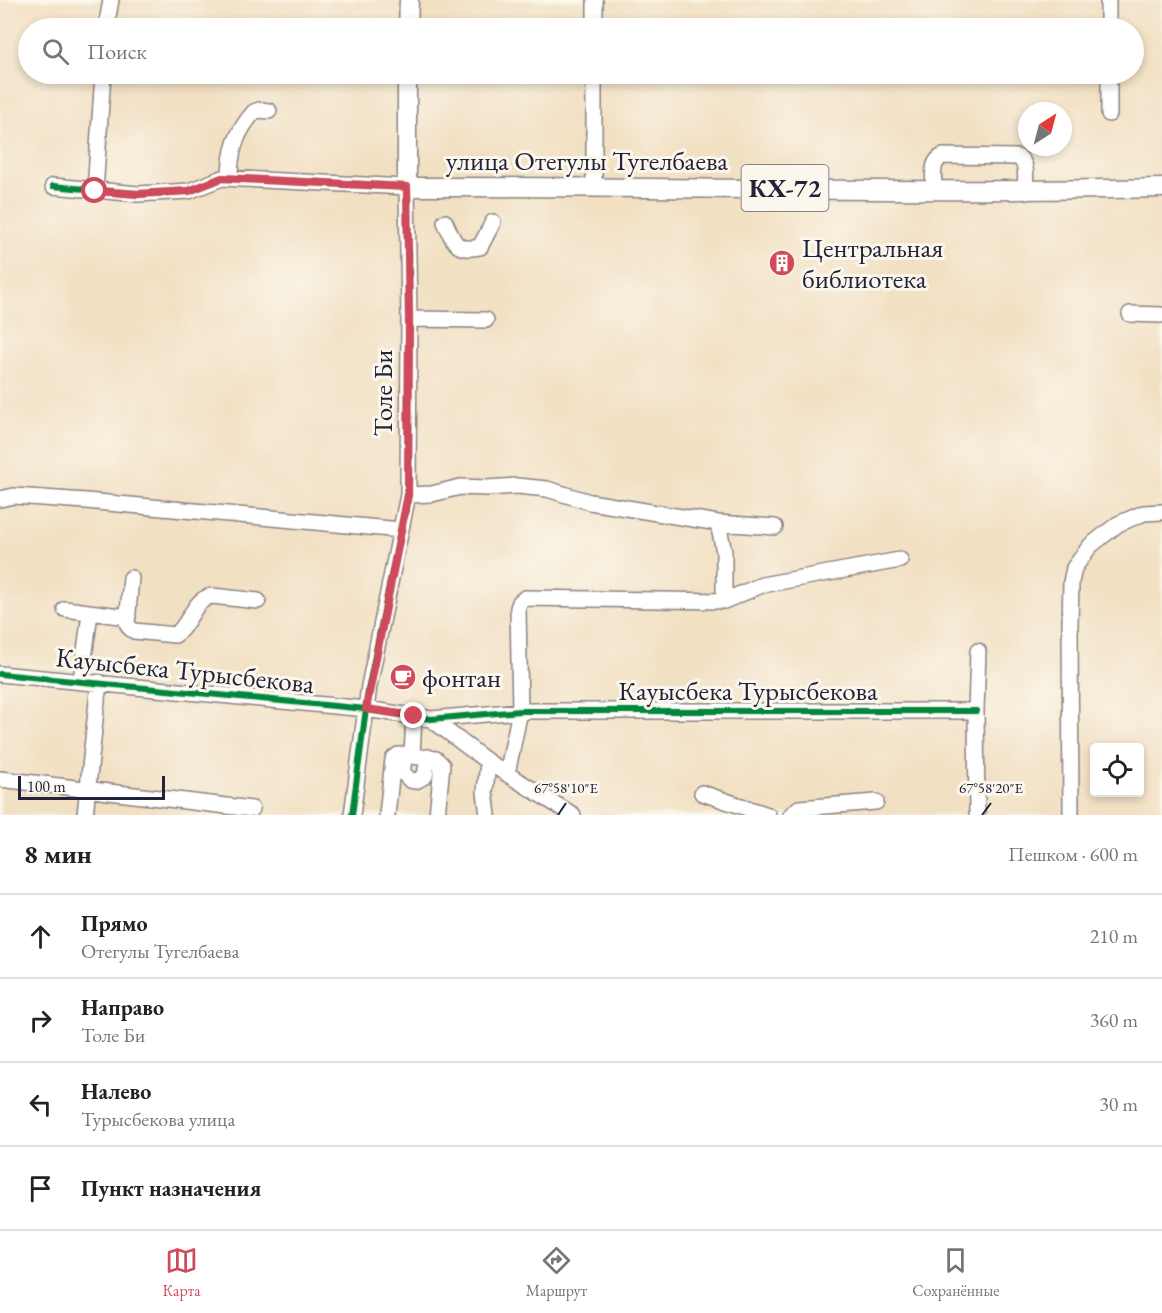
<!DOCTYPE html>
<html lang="ru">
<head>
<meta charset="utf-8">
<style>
  :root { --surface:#fff; --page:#f2f2f2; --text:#222; --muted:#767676; --line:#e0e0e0; --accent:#d1495b }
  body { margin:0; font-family:"EB Garamond",serif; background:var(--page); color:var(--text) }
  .controls { position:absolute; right:18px; bottom:18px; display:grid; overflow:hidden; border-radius:6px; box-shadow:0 3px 9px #0003 }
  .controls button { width:54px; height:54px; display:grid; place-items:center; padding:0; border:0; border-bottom:2px solid var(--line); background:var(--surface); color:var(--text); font:30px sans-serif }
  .compass { position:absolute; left:1018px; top:102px; width:54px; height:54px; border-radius:50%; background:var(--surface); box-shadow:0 3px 9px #0003; rotate:36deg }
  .scale { position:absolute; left:18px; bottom:15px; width:147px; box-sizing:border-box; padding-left:6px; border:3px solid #22223b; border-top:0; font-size:16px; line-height:21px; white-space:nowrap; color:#22223b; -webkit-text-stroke:4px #fbf7ec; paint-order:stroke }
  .stop { position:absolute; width:18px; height:18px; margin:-14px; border:4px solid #d1495b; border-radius:50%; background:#fff }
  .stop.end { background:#d1495b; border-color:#fff; box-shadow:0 2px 6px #0008 }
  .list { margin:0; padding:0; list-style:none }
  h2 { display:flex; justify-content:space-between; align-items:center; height:78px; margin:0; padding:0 24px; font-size:26px }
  h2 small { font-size:20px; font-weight:400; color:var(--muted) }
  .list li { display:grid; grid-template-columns:39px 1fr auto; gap:18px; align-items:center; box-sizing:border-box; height:84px; padding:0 24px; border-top:2px solid var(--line) }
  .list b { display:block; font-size:22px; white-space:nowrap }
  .list p { margin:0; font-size:20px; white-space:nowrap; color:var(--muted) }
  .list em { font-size:20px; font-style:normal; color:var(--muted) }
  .icon { flex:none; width:33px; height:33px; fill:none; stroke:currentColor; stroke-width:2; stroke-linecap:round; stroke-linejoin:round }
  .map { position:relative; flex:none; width:1162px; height:815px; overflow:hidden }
  .search { position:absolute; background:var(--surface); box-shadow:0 3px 9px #0003; left:18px; right:18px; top:18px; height:66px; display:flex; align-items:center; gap:15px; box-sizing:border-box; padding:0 21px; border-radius:33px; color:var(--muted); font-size:22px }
  .sheet { height:414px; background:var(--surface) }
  nav { display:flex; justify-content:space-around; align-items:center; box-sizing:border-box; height:84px; border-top:2px solid var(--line); background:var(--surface); font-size:16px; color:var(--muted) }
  nav a { display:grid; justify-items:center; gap:3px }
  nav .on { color:var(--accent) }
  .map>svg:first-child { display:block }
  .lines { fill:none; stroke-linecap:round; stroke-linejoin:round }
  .minor-casing { stroke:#8a817f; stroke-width:18 }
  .major-casing { stroke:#8a817f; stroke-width:21 }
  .minor { stroke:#fff; stroke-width:15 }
  .major { stroke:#fff; stroke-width:18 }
  .cycleway-casing { stroke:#fbf7ec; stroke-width:10 }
  .cycleway { stroke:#00873e; stroke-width:6 }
  .route { stroke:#d1495b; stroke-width:8 }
  .ticks { fill:none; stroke:#22223b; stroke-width:2 }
  .labels { text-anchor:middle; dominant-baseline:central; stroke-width:6; stroke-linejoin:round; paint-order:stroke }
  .shield { fill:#fbf7ec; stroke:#636270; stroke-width:1.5 }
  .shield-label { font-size:26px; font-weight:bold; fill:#22223b }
  .street-label { font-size:27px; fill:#22223b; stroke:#fbf7ec }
  .poi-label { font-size:27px; fill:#22223b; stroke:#fbf7ec; text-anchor:start }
  .ticks-label { font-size:15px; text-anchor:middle; fill:#22223b; stroke:#fbf7ec; stroke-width:6; stroke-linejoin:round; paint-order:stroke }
</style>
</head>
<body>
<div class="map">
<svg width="1162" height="815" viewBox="0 0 1162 815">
  <rect width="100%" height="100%" fill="#fbf7ec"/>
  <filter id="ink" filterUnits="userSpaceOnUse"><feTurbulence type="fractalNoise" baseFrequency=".0167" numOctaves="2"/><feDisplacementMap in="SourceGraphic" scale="12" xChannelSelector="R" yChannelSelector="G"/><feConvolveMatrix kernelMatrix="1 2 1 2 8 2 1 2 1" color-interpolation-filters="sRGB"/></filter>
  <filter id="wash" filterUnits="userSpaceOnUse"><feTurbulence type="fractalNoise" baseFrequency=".008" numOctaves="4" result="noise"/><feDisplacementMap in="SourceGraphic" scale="24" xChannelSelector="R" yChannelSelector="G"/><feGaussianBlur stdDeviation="1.35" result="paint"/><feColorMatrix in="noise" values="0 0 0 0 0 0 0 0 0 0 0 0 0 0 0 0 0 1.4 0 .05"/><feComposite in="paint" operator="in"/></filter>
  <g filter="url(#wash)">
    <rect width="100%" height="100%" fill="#f2e0c3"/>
  </g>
  <g filter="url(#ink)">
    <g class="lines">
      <defs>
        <path id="minor" d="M1108,0V28
          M106,28L111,0
          M595,28V0
          M1109,74V114
          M230,178C230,152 236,132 254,112L259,110L269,111
          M53,186L138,194L189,191L222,178L407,187L409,319L408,495L369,686L352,815
          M594,186V74
          M934,189C934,178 930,162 943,156L1017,157C1029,162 1025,179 1025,190
          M95,191L103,74
          M445,222C454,242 455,252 480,247L493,222
          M1130,314L1162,315
          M409,319L486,320
          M408,495L432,494L460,487L487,488L517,486L547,489L590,502L718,523L775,527
          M0,499L14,496L86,501L401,530
          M718,523L724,552V601
          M131,578L127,623L130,628L134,631L175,635C190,625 193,599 212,596L258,601
          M65,609L128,617
          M0,674L366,709L431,719L520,711H976
          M81,681L90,613
          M414,716L412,756L436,759L442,765L437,815
          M431,719L488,762L573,815
          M405,754L402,772L410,780L416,781L425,776L428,757
          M507,774L520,711L518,608L520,602L525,598L724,601L762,585L900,560
          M0,779L252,809
          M702,793L768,815
          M85,815L99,682
          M387,815L393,759L398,755L412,756
          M488,815L485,792L488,762
          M791,815L799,808L876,802
          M977,815L976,711L978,651
          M1071,815L1070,623L1071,582L1074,568L1090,546L1118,524L1144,513L1162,512"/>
        <path id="major" d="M408,28L409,0
          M407,74V187C659,186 911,194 1162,188"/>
      </defs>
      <use href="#minor" class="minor-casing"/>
      <use href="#major" class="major-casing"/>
      <use href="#minor" class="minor"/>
      <use href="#major" class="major"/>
      <defs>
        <path id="cycleway" d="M53,186L138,194L189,191L222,178L407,187L409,319L408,495L369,686L352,815
          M0,674L366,709L431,719L520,711H976"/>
      </defs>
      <use href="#cycleway" class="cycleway-casing"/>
      <use href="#cycleway" class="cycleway"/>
    </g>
  </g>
  <g class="lines" filter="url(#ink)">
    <path class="route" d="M95,191L138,194L189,191L222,178L407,187L409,319L408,495L366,709L414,716"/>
  </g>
  <path class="ticks" d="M558,815L566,803M982,815L991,803"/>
  <defs>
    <symbol id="building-disc" viewBox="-11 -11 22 22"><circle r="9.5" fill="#d1495b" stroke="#fbf7ec"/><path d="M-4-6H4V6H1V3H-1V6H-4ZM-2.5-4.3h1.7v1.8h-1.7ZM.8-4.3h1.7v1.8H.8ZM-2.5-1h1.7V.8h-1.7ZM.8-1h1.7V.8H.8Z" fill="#fff"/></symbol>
    <symbol id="cafe-disc" viewBox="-11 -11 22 22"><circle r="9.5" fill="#d1495b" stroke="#fbf7ec"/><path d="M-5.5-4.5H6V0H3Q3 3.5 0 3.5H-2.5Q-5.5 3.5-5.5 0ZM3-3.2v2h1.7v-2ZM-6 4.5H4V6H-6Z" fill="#fff"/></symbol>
  </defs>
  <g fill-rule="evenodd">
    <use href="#building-disc" x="767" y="248" width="30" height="30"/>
    <use href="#cafe-disc" x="388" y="662" width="30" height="30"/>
  </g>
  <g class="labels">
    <rect class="shield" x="741.5" y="165" width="87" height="46" rx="4.5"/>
    <g class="shield-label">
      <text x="785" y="188">КХ-72</text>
    </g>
    <g class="street-label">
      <text x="587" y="160">улица Отегулы Тугелбаева</text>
      <text transform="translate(382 393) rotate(-90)">Толе Би</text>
      <text transform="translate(185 670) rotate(6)">Кауысбека Турысбекова</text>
      <text x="748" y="690">Кауысбека Турысбекова</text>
    </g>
    <g class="poi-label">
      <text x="802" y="247">Центральная<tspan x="802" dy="31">библиотека</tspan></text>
      <text x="422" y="677">фонтан</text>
    </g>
  </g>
  <g class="ticks-label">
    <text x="566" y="793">67°58'10"E</text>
    <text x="991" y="793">67°58'20"E</text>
  </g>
</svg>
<div class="controls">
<button><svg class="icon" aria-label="locate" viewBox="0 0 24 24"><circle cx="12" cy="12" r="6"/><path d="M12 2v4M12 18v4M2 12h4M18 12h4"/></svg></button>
</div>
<svg class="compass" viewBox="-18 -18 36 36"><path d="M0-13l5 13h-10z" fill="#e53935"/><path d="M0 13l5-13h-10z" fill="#767676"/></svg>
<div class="scale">100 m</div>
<div class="stop" style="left:95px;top:191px"></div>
<div class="stop end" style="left:414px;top:716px"></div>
<div class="search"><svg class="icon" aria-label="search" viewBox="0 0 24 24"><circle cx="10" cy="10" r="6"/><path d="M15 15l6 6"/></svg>Поиск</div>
</div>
<section class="sheet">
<h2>8 мин<small>Пешком · 600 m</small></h2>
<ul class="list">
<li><svg class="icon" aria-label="ahead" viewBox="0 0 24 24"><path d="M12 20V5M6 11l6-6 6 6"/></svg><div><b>Прямо</b><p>Отегулы Тугелбаева</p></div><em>210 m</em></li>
<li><svg class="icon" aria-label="right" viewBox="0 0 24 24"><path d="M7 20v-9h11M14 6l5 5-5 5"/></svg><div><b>Направо</b><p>Толе Би</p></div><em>360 m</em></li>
<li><svg class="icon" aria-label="left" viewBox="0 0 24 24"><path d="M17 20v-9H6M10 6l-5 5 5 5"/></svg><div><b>Налево</b><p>Турысбекова улица</p></div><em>30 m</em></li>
<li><svg class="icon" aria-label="arrive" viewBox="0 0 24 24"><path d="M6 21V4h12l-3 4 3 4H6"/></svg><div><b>Пункт назначения</b></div></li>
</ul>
</section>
<nav>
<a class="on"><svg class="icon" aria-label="map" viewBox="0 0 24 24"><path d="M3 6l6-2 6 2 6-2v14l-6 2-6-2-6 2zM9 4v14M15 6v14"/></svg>Карта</a>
<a><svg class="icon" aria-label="directions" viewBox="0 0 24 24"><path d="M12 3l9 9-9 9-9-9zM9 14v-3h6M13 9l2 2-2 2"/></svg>Маршрут</a>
<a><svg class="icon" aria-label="saved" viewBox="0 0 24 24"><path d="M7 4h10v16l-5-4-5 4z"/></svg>Сохранённые</a>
</nav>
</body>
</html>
